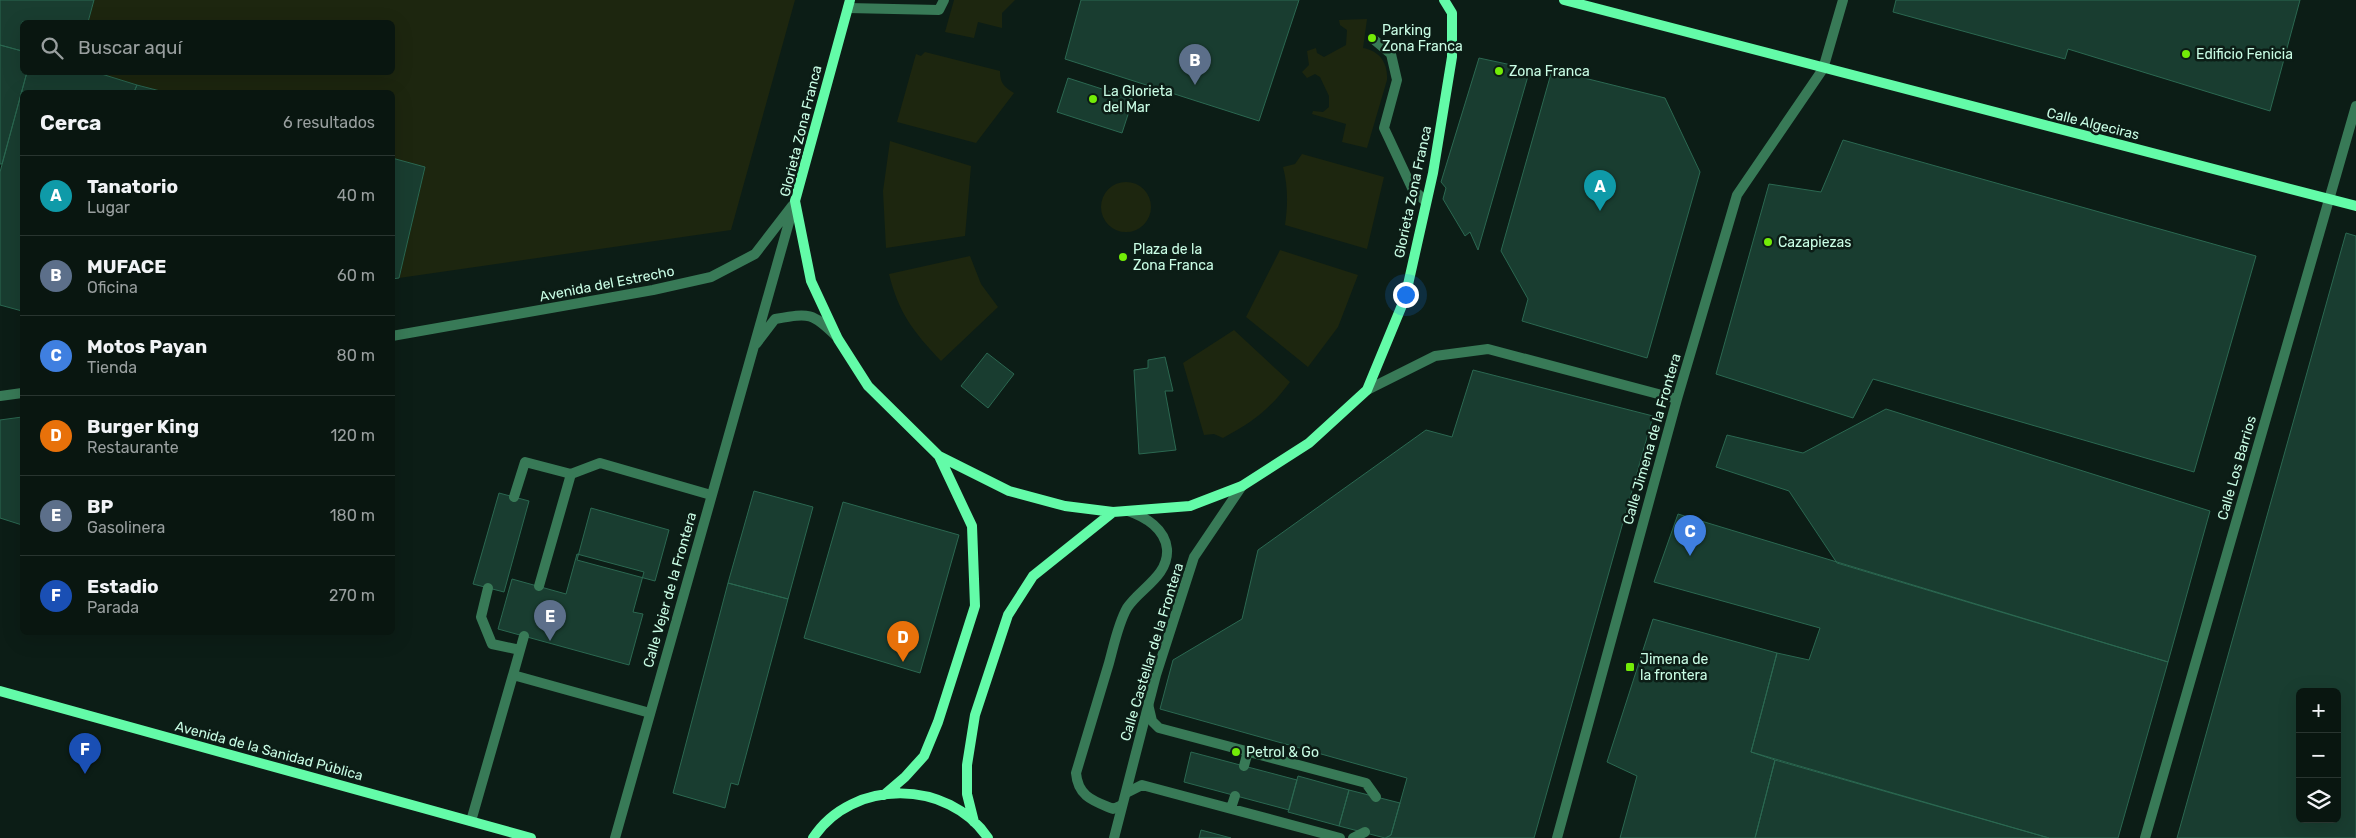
<!DOCTYPE html>
<html lang="es">
<head>
<meta charset="utf-8">
<style>
  :root { --surface:#091610; --page:#121f19; --text:#f1f3f6; --muted:#999f9f; --line:#293530; --accent:#73ec07 }
  body { margin:0; font-family:Rubik,sans-serif; background:var(--page); color:var(--text) }
  .controls { position:absolute; right:15px; bottom:15px; display:grid; overflow:hidden; border-radius:8px; box-shadow:0 5px 20px #0002 }
  .controls button { width:45px; height:45px; display:grid; place-items:center; padding:0; border:0; border-bottom:1px solid var(--line); background:var(--surface); color:var(--text); font:25px sans-serif }
  .you { position:absolute; left:1405px; top:294px; width:18px; height:18px; margin:-12px; border:4px solid #fff; border-radius:50%; background:#1a73e8; box-shadow:0 0 0 8px #1a73e833 }
  .badge { display:grid; place-items:center; width:32px; height:32px; border-radius:50%; background:var(--accent); color:#fff; font-size:16px; font-weight:700 }
  .pin { position:absolute; translate:-50% -41px; filter:drop-shadow(0 1px 2px #0008) }
  .pin::after { content:''; position:absolute; top:26px; width:18px; height:15px; background:inherit; clip-path:polygon(0 0,100% 0,50% 100%) }
  .list { margin:0; padding:0; list-style:none }
  h2 { display:flex; justify-content:space-between; align-items:center; height:65px; margin:0; padding:0 20px; font-size:21px }
  h2 small { font-size:16px; font-weight:400; color:var(--muted) }
  .list li { display:grid; grid-template-columns:32px 1fr auto; gap:15px; align-items:center; box-sizing:border-box; height:80px; padding:0 20px; border-top:1px solid var(--line) }
  .list b { display:block; font-size:19px; white-space:nowrap }
  .list p { margin:0; font-size:16px; white-space:nowrap; color:var(--muted) }
  .list em { font-size:16px; font-style:normal; color:var(--muted) }
  .icon { flex:none; width:28px; height:28px; fill:none; stroke:currentColor; stroke-width:2; stroke-linecap:round; stroke-linejoin:round }
  .map { position:relative; flex:none; width:2356px; height:838px; overflow:hidden }
  .search { position:absolute; background:var(--surface); box-shadow:0 5px 20px #0002; left:20px; top:20px; width:375px; height:55px; display:flex; align-items:center; gap:12px; box-sizing:border-box; padding:0 18px; border-radius:8px; color:var(--muted); font-size:19px }
  .panel { position:absolute; background:var(--surface); box-shadow:0 5px 20px #0002; left:20px; top:90px; width:375px; height:545px; border-radius:8px }
  .map>svg:first-child { display:block }
  .green { fill:#1d260f }
  .building { fill:#193d30; stroke:#2b6851; fill-rule:evenodd }
  .lines { fill:none; stroke-linecap:round; stroke-linejoin:round }
  .lane { stroke:#387a57; stroke-width:10 }
  .street { stroke:#387a57; stroke-width:10 }
  .secondary { stroke:#63fba8; stroke-width:10 }
  .poi-dot { fill:#73ec07; stroke:#0c1d16; stroke-width:2 }
  .labels { text-anchor:middle; dominant-baseline:central; stroke-width:5; stroke-linejoin:round; paint-order:stroke }
  .poi-label { font-size:14px; fill:#c9fde5; stroke:#0c1d16; text-anchor:start }
  .street-label { font-size:14px; fill:#c9fde5; stroke:#0c1d16 }
</style>
</head>
<body>
<div class="map">
<svg width="2356" height="838" viewBox="0 0 2356 838">
  <rect width="100%" height="100%" fill="#0c1d16"/>
  <path class="green" d="M94,0H795L731,230L399,278L425,168L393,158L392,92H164L95,73L392,72V22H88Z
    M954,0H1015L1002,13V28L978,22L974,38L945,32Z
    M1367,19L1363,48C1380,51 1388,63 1387,80L1367,148L1342,142L1346,124L1312,114L1313,111L1323,112L1329,107V96L1320,77L1315,74L1307,78L1302,72L1309,65L1307,51L1316,48L1317,53L1324,57L1346,45L1347,30L1340,25L1339,20Z
    M925,52L1000,71C1000,83 1004,87 1014,93L976,143L897,122L916,54L921,56Z
    M890,141L971,166L965,236L886,248L883,191Z
    M1302,154L1384,177L1367,249L1285,225C1288,205 1288,186 1283,167L1295,164Z
    M1101 207a25 25 0 1 1 50 0a25 25 0 1 1-50 0Z
    M1280,250L1358,275L1338,327L1308,367L1246,317Z
    M970,256L981,284L998,307L941,361C913,331 899,314 889,274Z
    M1234,330L1290,382C1268,411 1254,421 1223,438L1214,434L1204,435L1183,363Z"/>
  <path class="building" d="M0,0H94L88,22H22V51L0,45Z
    M1081,0H1299L1259,121L1065,59Z
    M1896,0H2300L2270,111L2068,49L2065,59L1893,12Z
    M0,45L22,51V72H27L2,164H0Z
    M1479,58L1530,69L1478,250L1470,232L1465,236L1443,199L1446,188L1441,182Z
    M1552,70L1665,98L1700,172L1647,358L1522,321L1528,299L1501,251Z
    M27,72H95L137,85L134,92H22V311L0,305V172Z
    M1068,78L1133,99L1122,133L1057,112Z
    M137,85L164,92H134Z
    M1843,140L2256,256L2194,472L1873,379L1853,418L1716,374L1769,184L1821,192Z
    M392,158L425,167L399,278L392,279Z
    M2346,233L2356,236V838H2177ZM2300,692H2337V819H2300Z
    M987,353L1014,374L988,408L961,386Z
    M1165,357L1173,391H1165L1176,450L1139,454L1134,370L1148,368V360Z
    M1473,370L1653,416L1534,838H1386L1391,835L1407,778L1160,709L1173,660L1242,619L1258,550L1426,430L1452,437Z
    M1886,409L2210,511L2168,662L1837,563L1789,491L1716,467L1727,435L1803,453Z
    M22,417V525L0,518V420Z
    M754,491L813,507L788,599L728,583Z
    M499,493L529,501L504,592L473,584Z
    M843,502L959,535L920,673L804,638Z
    M591,508L669,530L655,581L577,560Z
    M1678,514L2168,662L2118,838H2049L1751,752L1777,653L1809,660L1820,628L1654,582Z
    M577,554L644,572L633,612L643,614L629,665L498,629L512,579L566,594Z
    M728,583L788,599L738,785L731,783L725,808L673,793Z
    M1653,619L1777,653L1751,752L1775,760L1755,838H1620L1637,776L1607,762Z
    M1191,752L1297,780L1289,810L1184,782Z
    M1775,760L2049,838H1755Z
    M1298,776L1349,790L1339,826L1288,812Z
    M1349,790L1400,803L1391,835L1385,838L1339,826Z
    M1201,830L1231,838H1199Z"/>
  <g class="lines">
    <path class="lane" d="M848,8L939,10L944,0
      M1372,38L1391,54L1397,80L1384,128L1412,188L1426,202
      M514,497L525,462L571,474L600,463L711,495
      M539,586L571,474
      M488,588L481,617L492,644L520,650
      M513,675L524,636
      M1148,704L1152,721L1159,728L1366,783L1376,797
      M1244,766L1248,751
      M1126,793L1142,785L1340,838
      M1122,805L1113,809C1094,801 1078,797 1076,773C1087,736 1098,700 1109,663C1114,645 1118,624 1127,608C1139,589 1169,576 1167,549C1165,529 1146,517 1128,511
      M1231,808L1235,796
      M471,821L513,675L650,713
      M1353,838L1365,832"/>
    <path class="street" d="M392,336L653,290L711,277L755,254L792,206
      M756,344L775,319C809,313 812,312 836,336
      M1367,390L1435,356L1488,349L1677,399
      M0,396L22,393
      M615,838L795,201
      M1114,838L1156,675L1194,557L1242,486
      M1557,838L1677,399L1737,195L1823,69L1843,0
      M2145,838L2356,106"/>
    <path class="secondary" d="M850,0L795,201L811,281L838,339L868,386L939,456L1009,491L1065,506L1113,512L1190,506L1242,486L1309,443L1367,390L1405,298L1433,173L1452,57V13L1444,0
      M1564,0L2356,206
      M0,691L531,838
      M884,795L905,777L924,756L938,722L975,606L972,526L939,456
      M974,822L967,794V765L975,715L1008,615L1033,576L1113,512
      M813,838C852,778 949,779 988,838"/>
  </g>
  <g class="poi-dot">
    <circle cx="1372" cy="38" r="5"/>
    <circle cx="2186" cy="54" r="5"/>
    <circle cx="1499" cy="71" r="5"/>
    <circle cx="1093" cy="99" r="5"/>
    <circle cx="1768" cy="242" r="5"/>
    <circle cx="1123" cy="257" r="5"/>
    <rect x="1625" y="662" width="10" height="10" rx="2.5"/>
    <circle cx="1236" cy="752" r="5"/>
  </g>
  <g class="labels">
    <g class="poi-label">
      <text x="1382" y="30">Parking<tspan x="1382" dy="16">Zona Franca</tspan></text>
      <text x="2196" y="54">Edificio Fenicia</text>
      <text x="1509" y="71">Zona Franca</text>
      <text x="1103" y="91">La Glorieta<tspan x="1103" dy="16">del Mar</tspan></text>
      <text x="1778" y="242">Cazapiezas</text>
      <text x="1133" y="249">Plaza de la<tspan x="1133" dy="16">Zona Franca</tspan></text>
      <text x="1640" y="659">Jimena de<tspan x="1640" dy="16">la frontera</tspan></text>
      <text x="1246" y="752">Petrol &amp; Go</text>
    </g>
    <g class="street-label">
      <text transform="translate(2093 124) rotate(14)">Calle Algeciras</text>
      <text transform="translate(801 131) rotate(-76)">Glorieta Zona Franca</text>
      <text transform="translate(1413 192) rotate(-78)">Glorieta Zona Franca</text>
      <text transform="translate(607 284) rotate(-11)">Avenida del Estrecho</text>
      <text transform="translate(1652 439) rotate(-74)">Calle Jimena de la Frontera</text>
      <text transform="translate(2237 468) rotate(-74)">Calle Los Barrios</text>
      <text transform="translate(670 590) rotate(-74)">Calle Vejer de la Frontera</text>
      <text transform="translate(1152 652) rotate(-73)">Calle Castellar de la Frontera</text>
      <text transform="translate(269 751) rotate(15)">Avenida de la Sanidad Pública</text>
    </g>
  </g>
</svg>
<div class="controls">
<button>+</button>
<button>−</button>
<button><svg class="icon" aria-label="layers" viewBox="0 0 24 24"><path d="M12 4l9 5-9 5-9-5zM3 14l9 5 9-5"/></svg></button>
</div>
<div class="you"></div>
<div class="pin badge" style="left:1600px;top:211px;background:#0f9aa8">A</div>
<div class="pin badge" style="left:1195px;top:85px;background:#5c6f8a">B</div>
<div class="pin badge" style="left:1690px;top:556px;background:#3f7fe0">C</div>
<div class="pin badge" style="left:903px;top:662px;background:#e8710a">D</div>
<div class="pin badge" style="left:550px;top:641px;background:#5c6f8a">E</div>
<div class="pin badge" style="left:85px;top:774px;background:#1a4fb4">F</div>
<div class="search"><svg class="icon" aria-label="search" viewBox="0 0 24 24"><circle cx="10" cy="10" r="6"/><path d="M15 15l6 6"/></svg>Buscar aquí</div>
<section class="panel">
<h2>Cerca<small>6 resultados</small></h2>
<ul class="list">
<li><span class="badge" style="background:#0f9aa8">A</span><div><b>Tanatorio</b><p>Lugar</p></div><em>40 m</em></li>
<li><span class="badge" style="background:#5c6f8a">B</span><div><b>MUFACE</b><p>Oficina</p></div><em>60 m</em></li>
<li><span class="badge" style="background:#3f7fe0">C</span><div><b>Motos Payan</b><p>Tienda</p></div><em>80 m</em></li>
<li><span class="badge" style="background:#e8710a">D</span><div><b>Burger King</b><p>Restaurante</p></div><em>120 m</em></li>
<li><span class="badge" style="background:#5c6f8a">E</span><div><b>BP</b><p>Gasolinera</p></div><em>180 m</em></li>
<li><span class="badge" style="background:#1a4fb4">F</span><div><b>Estadio</b><p>Parada</p></div><em>270 m</em></li>
</ul>
</section>
</div>
</body>
</html>
